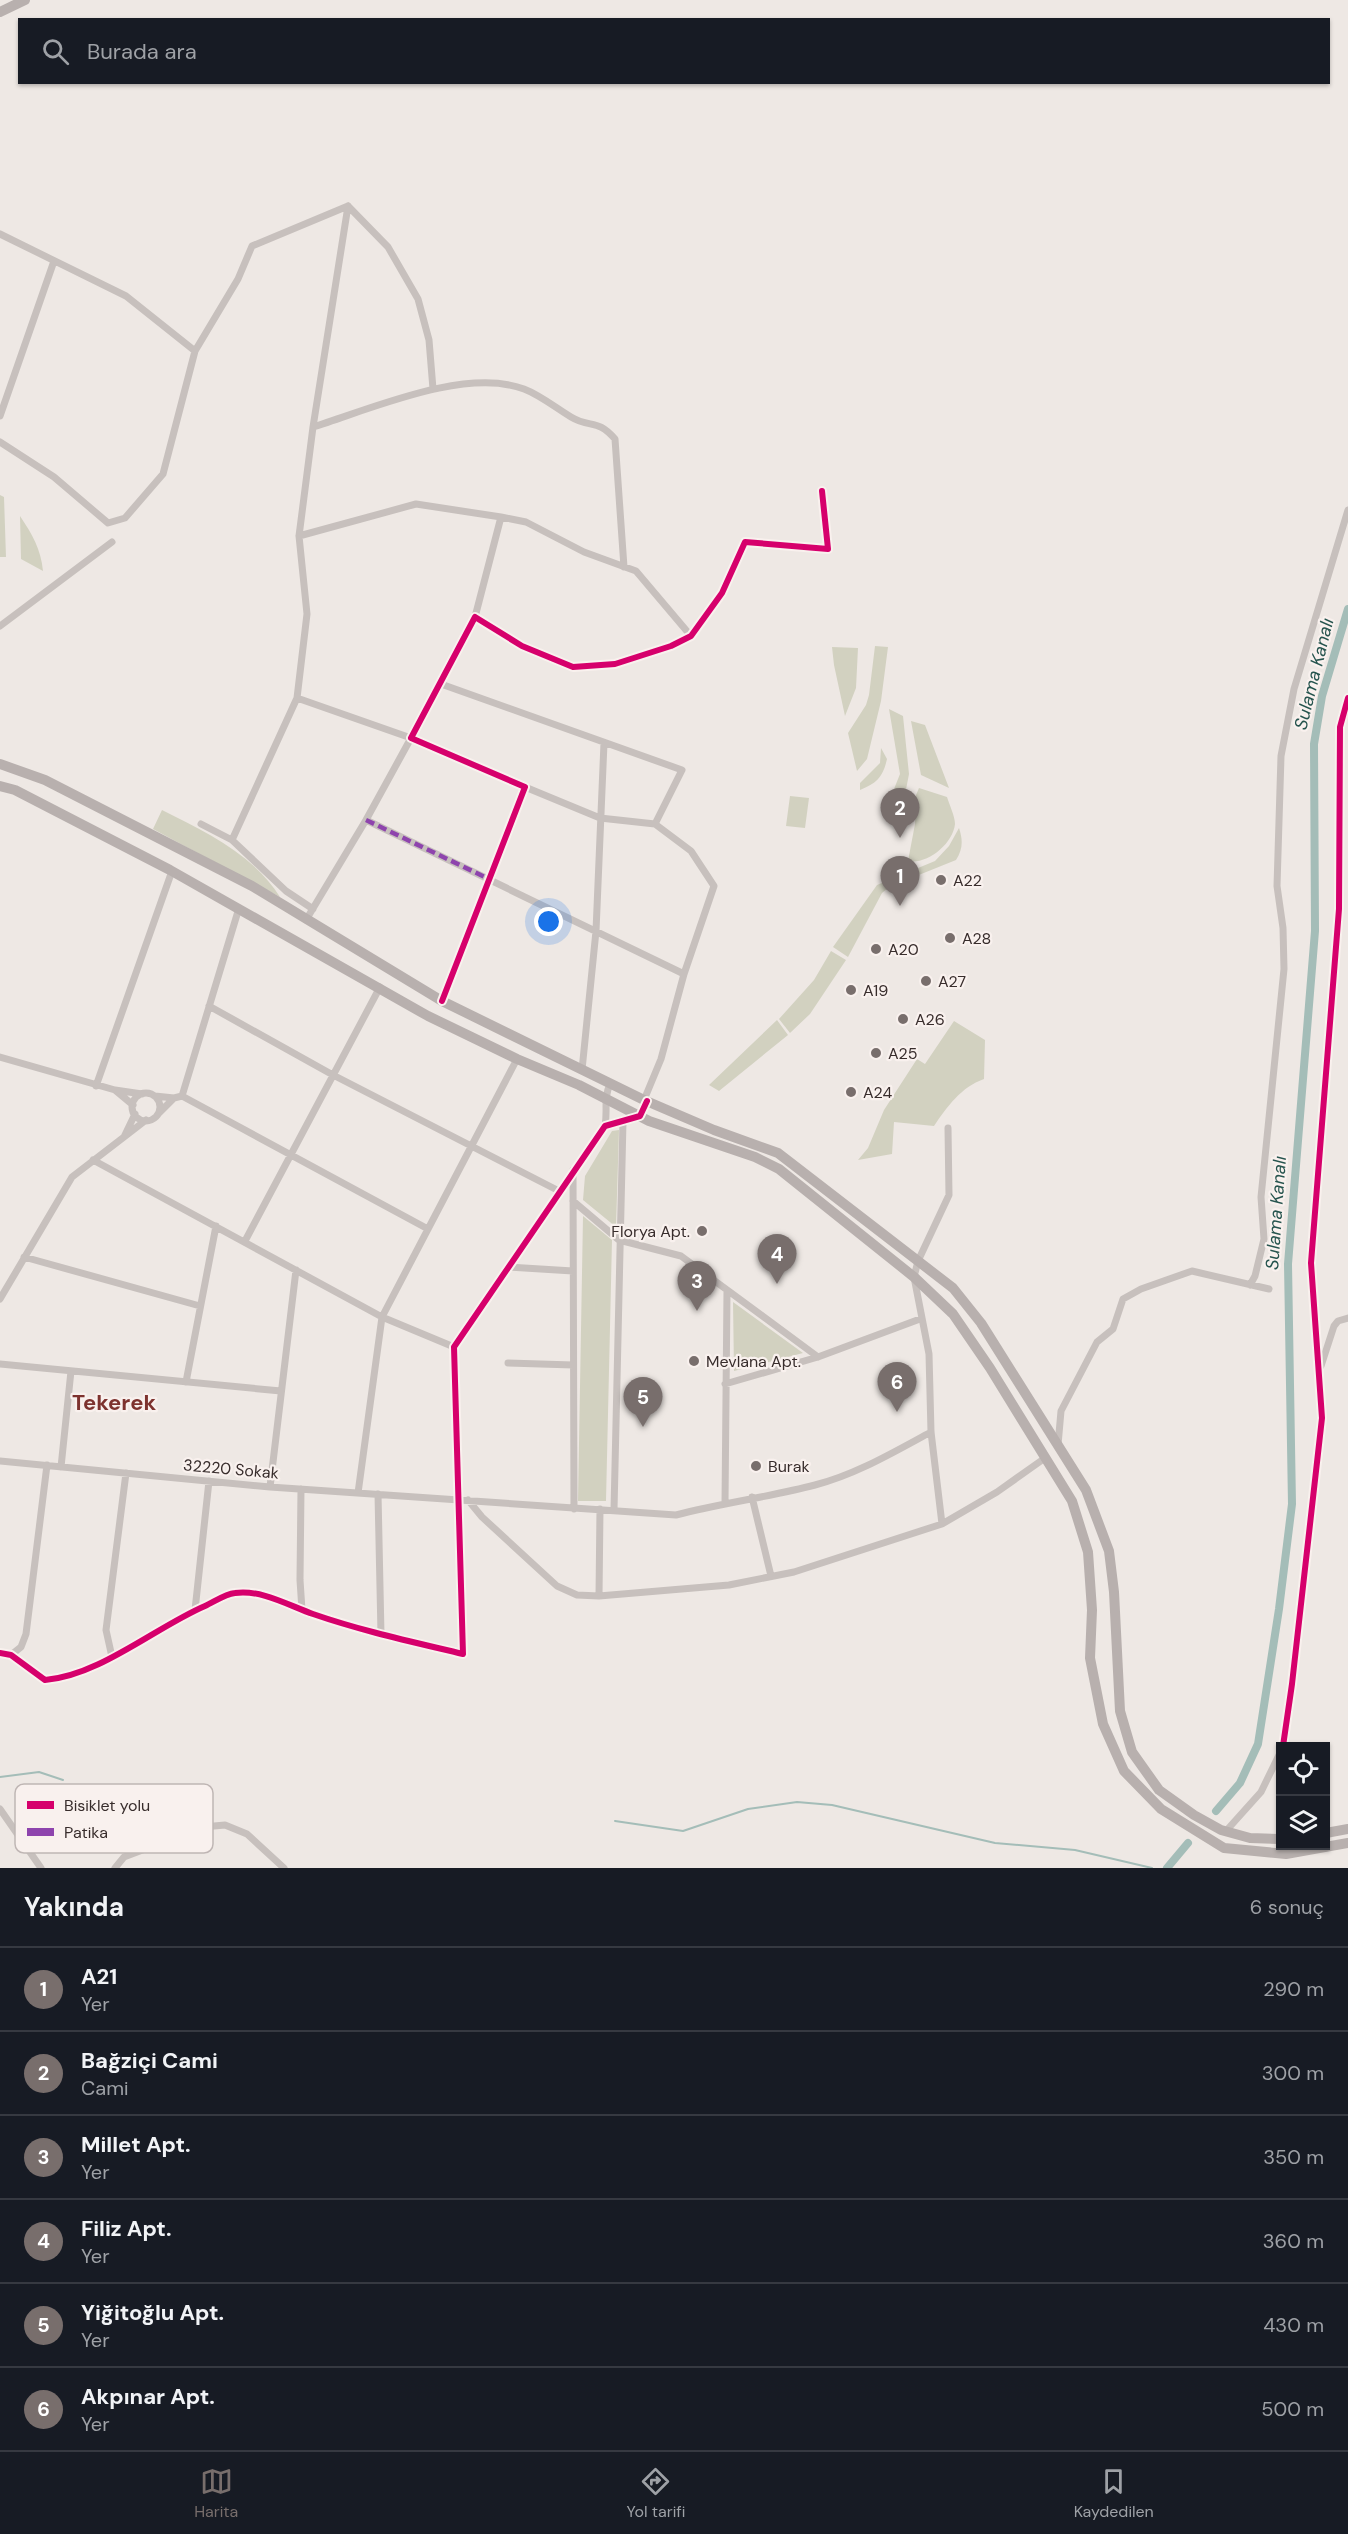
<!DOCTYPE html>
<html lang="tr">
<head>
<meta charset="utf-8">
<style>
  :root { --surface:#171b24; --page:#242831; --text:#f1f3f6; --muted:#9ea1a6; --line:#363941; --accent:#786e6c }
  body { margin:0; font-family:"DM Sans",sans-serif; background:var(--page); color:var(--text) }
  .controls { position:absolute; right:18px; bottom:18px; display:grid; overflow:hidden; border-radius:0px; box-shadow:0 2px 4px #0004 }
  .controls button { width:54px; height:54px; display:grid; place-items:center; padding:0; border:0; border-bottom:2px solid var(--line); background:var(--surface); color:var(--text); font:30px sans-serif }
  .you { position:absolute; left:549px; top:922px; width:21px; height:21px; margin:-15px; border:4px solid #fff; border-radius:50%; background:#1a73e8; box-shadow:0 0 0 9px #1a73e833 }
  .badge { display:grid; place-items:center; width:39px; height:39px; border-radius:50%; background:var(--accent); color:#fff; font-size:20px; font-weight:700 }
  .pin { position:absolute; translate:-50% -50px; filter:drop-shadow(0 2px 3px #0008) }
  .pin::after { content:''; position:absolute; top:32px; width:21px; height:18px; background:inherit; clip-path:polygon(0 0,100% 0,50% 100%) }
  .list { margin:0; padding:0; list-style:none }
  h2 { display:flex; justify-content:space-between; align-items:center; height:78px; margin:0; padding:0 24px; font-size:26px }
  h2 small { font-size:20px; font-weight:400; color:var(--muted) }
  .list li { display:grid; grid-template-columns:39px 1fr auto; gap:18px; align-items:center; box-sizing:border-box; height:84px; padding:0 24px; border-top:2px solid var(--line) }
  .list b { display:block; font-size:22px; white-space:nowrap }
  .list p { margin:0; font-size:20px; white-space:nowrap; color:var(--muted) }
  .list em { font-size:20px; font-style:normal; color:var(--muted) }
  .icon { flex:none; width:33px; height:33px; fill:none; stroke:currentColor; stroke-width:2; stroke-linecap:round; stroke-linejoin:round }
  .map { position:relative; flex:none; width:1348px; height:1868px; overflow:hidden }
  .search { position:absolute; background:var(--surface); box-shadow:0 2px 4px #0004; left:18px; right:18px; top:18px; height:66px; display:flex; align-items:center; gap:15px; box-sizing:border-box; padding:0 21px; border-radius:0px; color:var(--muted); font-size:22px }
  .sheet { height:582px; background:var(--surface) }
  nav { display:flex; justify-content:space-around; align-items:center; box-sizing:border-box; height:84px; border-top:2px solid var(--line); background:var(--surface); font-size:16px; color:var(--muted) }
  nav a { display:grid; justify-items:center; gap:3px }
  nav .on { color:var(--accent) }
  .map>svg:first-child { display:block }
  .green { fill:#d2d1c0 }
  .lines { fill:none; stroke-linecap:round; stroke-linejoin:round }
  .stream { stroke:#a4bdb8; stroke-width:2 }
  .canal { stroke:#a4bdb8; stroke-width:8 }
  .minor { stroke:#c7c0bd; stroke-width:7 }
  .secondary { stroke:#b8b0ae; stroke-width:10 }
  .quiet { stroke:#8e44ad; stroke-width:4.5; stroke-dasharray:9 4.5; stroke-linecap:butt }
  .cycleway-casing { stroke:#f9f1ee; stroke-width:10 }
  .cycleway { stroke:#d6006c; stroke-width:6 }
  .poi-dot { fill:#786e6c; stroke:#f9f1ee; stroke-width:2 }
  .labels { text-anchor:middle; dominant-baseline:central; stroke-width:4.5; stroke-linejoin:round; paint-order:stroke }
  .poi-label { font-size:16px; fill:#382d2c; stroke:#f9f1ee; text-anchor:start }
  .street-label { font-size:16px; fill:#382d2c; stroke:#f9f1ee }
  .water-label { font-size:18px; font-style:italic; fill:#26544e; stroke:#f9f1ee }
  .district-label { font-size:22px; font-weight:bold; fill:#7d322e; stroke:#f9f1ee }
  .key { fill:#f9f1ee; stroke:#bfb6b4; stroke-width:1.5 }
  .key-label { font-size:16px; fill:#382d2c }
</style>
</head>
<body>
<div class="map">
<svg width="1348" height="1868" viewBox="0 0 1348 1868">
  <rect width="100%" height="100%" fill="#eee8e4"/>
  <path class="green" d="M0,495L4,497L6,557H0Z
    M20,516C32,534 41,549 43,571L21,559Z
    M875,646L888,647L881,701L867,759L857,771L848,733L866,705L869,695Z
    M832,647L858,648L856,688L845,716L834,665Z
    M889,709L903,716L909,774L903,805L894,789L900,774Z
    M911,721L925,725L949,788L921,775Z
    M881,748L887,759C883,777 877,783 860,790V783L880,763Z
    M919,788L947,797C949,804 955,816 955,824C953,844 927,865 908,861L915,824L916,795Z
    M790,796L809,798L805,828L786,826Z
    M162,810C206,832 253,854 280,897L153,829Z
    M959,828C963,840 963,849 956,860L889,887L882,893L848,957L833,947L877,885L935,861L949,846Z
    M831,951L846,960L810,1014L790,1033L779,1019L814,980Z
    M777,1020L788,1035L719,1091L709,1085Z
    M954,1021L985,1040L984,1079C961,1087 947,1107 934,1126L894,1122L892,1154L858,1160L868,1148L884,1110L917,1059L925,1064Z
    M619,1130L616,1227L583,1200L585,1176L612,1131Z
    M583,1216L612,1240L606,1501H578Z
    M733,1302L803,1353L734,1371Z"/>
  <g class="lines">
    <path class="stream" d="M0,1777L39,1772L63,1780
      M615,1821L683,1831L748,1809L797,1802L832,1805L995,1843L1075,1850L1152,1868"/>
    <path class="canal" d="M1216,1811L1240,1783L1258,1744L1279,1609L1292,1504L1288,1264L1315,931L1314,744L1322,696L1348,609
      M1167,1868L1188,1843"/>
    <path class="minor" d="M348,206L388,247L418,299L429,340L433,389
      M0,234L126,296L195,351
      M0,416L54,261
      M313,427L348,206
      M0,442L54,477L108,523L125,518L163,474L195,351L238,279L252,246L348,206
      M501,517L526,522L584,552L636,571L691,636
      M299,536L416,504L501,517L475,617
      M0,626L112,542
      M441,684L682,770L655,824L600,818L525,787
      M297,698L411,738L366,820L306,920
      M366,820L684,974
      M201,824L232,840L286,891L313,909
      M232,840L297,698L307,614L299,536L313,427C371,409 465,367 524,389C540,395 556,408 571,417C591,429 597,418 615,439L624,567
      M442,1001L525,787L411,738L475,617L522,646L573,667L615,664L671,646L691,636L722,593L745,542L828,549L822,491
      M209,1006L333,1075L559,1191
      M0,1057L115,1090
      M582,1070L596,931L604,743
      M96,1086L172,871
      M132 1107a14 14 0 1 1 28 0a14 14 0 1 1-28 0Z
      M155,1096L174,1098L159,1113
      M182,1096L428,1229
      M174,1098L182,1096L239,908
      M644,1100L661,1059L684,974L714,886L691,851L655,824
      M133,1105L115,1090L142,1094
      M135,1114L124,1137L146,1120
      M605,1126C608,1109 603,1100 610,1084
      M93,1160L382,1317L454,1347
      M573,1170L574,1509
      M573,1201L619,1240L681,1256L818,1357
      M245,1241L380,987
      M24,1257L200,1306
      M508,1267L573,1271
      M1250,1285L1255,1276L1264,1239L1261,1197L1284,969L1283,928L1277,886L1281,756L1294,689L1348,510
      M0,1299L72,1177L124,1137
      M508,1363L573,1365
      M0,1364L281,1391
      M1321,1366L1334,1326L1338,1321L1348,1318
      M186,1382L216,1226
      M725,1384L818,1357L920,1319
      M1058,1445L1061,1411L1097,1342L1113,1329L1123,1299L1141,1289L1192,1271L1269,1289
      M0,1461L270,1487L676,1515C722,1503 769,1497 815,1485C855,1475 894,1452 931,1432
      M61,1467L71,1371
      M270,1487L296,1270
      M301,1489L300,1580L302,1610
      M358,1493L382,1317L517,1059
      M378,1494L381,1634
      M752,1497L771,1576
      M468,1500L482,1517L557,1586L577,1595L599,1596L729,1585L794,1572L942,1524L997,1492L1045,1458
      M725,1503L727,1291
      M614,1510L623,1121
      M942,1524L931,1432L929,1354L914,1277L918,1261L949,1195L948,1128
      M599,1596L600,1509
      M195,1610L209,1481
      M0,1653L11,1655L45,1680C99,1676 156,1627 205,1606C214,1602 225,1594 235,1593C261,1589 290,1606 313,1614C362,1631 413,1642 463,1654L454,1347L605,1126L640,1116L647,1101
      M11,1655L21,1647L26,1634L47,1465
      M112,1657L106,1630L126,1473
      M1283,1746L1292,1684L1322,1418L1311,1263L1339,909L1340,727L1348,698
      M0,1809L41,1868
      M1226,1831L1261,1792L1280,1753
      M115,1868L124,1857L203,1827L225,1825L247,1834L284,1868"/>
    <path class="secondary" d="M0,12L25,0
      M0,764L45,780L252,886L442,1001L644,1100L714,1130L778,1153L953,1288L981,1323L1086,1490L1109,1551L1114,1592L1120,1711L1132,1752L1159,1790L1194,1815L1221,1830L1250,1838L1280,1839
      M0,786L15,790L170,870L428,1016L517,1059L579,1085L649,1121L755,1157L779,1169L914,1277L953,1314L990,1368L1072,1501L1088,1552L1092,1610L1090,1658L1103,1724L1124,1771L1161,1809L1224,1848L1286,1854L1348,1843
      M1326,1833L1348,1829"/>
    <path class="quiet" d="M366,820L489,879"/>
    <defs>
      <path id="cycleway" d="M442,1001L525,787L411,738L475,617L522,646L573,667L615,664L671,646L691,636L722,593L745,542L828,549L822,491
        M0,1653L11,1655L45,1680C99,1676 156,1627 205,1606C214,1602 225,1594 235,1593C261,1589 290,1606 313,1614C362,1631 413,1642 463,1654L454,1347L605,1126L640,1116L647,1101
        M1283,1746L1292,1684L1322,1418L1311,1263L1339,909L1340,727L1348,698"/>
    </defs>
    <use href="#cycleway" class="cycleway-casing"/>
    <use href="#cycleway" class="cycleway"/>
  </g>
  <g class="poi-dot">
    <circle cx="941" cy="880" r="6"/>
    <circle cx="950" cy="938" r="6"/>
    <circle cx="876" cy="949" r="6"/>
    <circle cx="926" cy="981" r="6"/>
    <circle cx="851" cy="990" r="6"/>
    <circle cx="903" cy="1019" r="6"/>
    <circle cx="876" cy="1053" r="6"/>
    <circle cx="851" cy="1092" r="6"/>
    <circle cx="702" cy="1231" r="6"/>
    <circle cx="694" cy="1361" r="6"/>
    <circle cx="756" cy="1466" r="6"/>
  </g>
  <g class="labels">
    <g class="poi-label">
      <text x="953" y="880">A22</text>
      <text x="962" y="938">A28</text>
      <text x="888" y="949">A20</text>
      <text x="938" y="981">A27</text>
      <text x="863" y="990">A19</text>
      <text x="915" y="1019">A26</text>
      <text x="888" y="1053">A25</text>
      <text x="863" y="1092">A24</text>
      <text x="690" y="1231" text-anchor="end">Florya Apt.</text>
      <text x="706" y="1361">Mevlana Apt.</text>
      <text x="768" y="1466">Burak</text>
    </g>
    <g class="street-label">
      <text transform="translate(231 1469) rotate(5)">32220 Sokak</text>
    </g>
    <g class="water-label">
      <text transform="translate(1314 674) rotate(-76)">Sulama Kanalı</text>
      <text transform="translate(1276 1213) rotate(-86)">Sulama Kanalı</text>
    </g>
    <g class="district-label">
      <text x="114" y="1402">Tekerek</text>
    </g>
  </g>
  <rect x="15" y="1784" width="198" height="69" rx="9" class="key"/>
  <rect x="27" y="1801" width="27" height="8" fill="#d6006c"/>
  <rect x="27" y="1828" width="27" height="8" fill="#8e44ad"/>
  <g class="key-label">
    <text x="64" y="1811">Bisiklet yolu</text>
    <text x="64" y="1838">Patika</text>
  </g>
</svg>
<div class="controls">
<button><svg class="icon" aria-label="locate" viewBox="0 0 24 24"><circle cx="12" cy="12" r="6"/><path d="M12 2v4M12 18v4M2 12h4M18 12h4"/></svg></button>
<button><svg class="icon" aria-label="layers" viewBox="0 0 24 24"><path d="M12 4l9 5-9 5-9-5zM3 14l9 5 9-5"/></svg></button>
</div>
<div class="you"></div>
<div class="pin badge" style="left:900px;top:906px">1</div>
<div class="pin badge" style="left:900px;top:838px">2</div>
<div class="pin badge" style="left:697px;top:1311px">3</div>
<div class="pin badge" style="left:777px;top:1284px">4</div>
<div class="pin badge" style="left:643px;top:1427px">5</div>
<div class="pin badge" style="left:897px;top:1412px">6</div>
<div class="search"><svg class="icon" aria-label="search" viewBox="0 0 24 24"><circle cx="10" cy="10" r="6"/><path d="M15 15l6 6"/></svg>Burada ara</div>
</div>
<section class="sheet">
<h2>Yakında<small>6 sonuç</small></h2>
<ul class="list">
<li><span class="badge">1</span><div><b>A21</b><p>Yer</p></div><em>290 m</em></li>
<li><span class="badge">2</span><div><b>Bağziçi Cami</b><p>Cami</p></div><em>300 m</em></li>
<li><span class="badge">3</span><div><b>Millet Apt.</b><p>Yer</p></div><em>350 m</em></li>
<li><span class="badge">4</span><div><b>Filiz Apt.</b><p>Yer</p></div><em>360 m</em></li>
<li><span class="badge">5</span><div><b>Yiğitoğlu Apt.</b><p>Yer</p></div><em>430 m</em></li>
<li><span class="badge">6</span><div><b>Akpınar Apt.</b><p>Yer</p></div><em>500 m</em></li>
</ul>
</section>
<nav>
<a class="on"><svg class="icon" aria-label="map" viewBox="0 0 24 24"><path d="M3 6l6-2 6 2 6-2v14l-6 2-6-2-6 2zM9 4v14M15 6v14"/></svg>Harita</a>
<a><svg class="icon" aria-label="directions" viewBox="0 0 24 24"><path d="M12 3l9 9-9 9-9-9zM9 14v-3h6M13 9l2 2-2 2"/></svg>Yol tarifi</a>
<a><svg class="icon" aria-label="saved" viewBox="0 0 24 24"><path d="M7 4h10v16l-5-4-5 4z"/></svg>Kaydedilen</a>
</nav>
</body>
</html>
